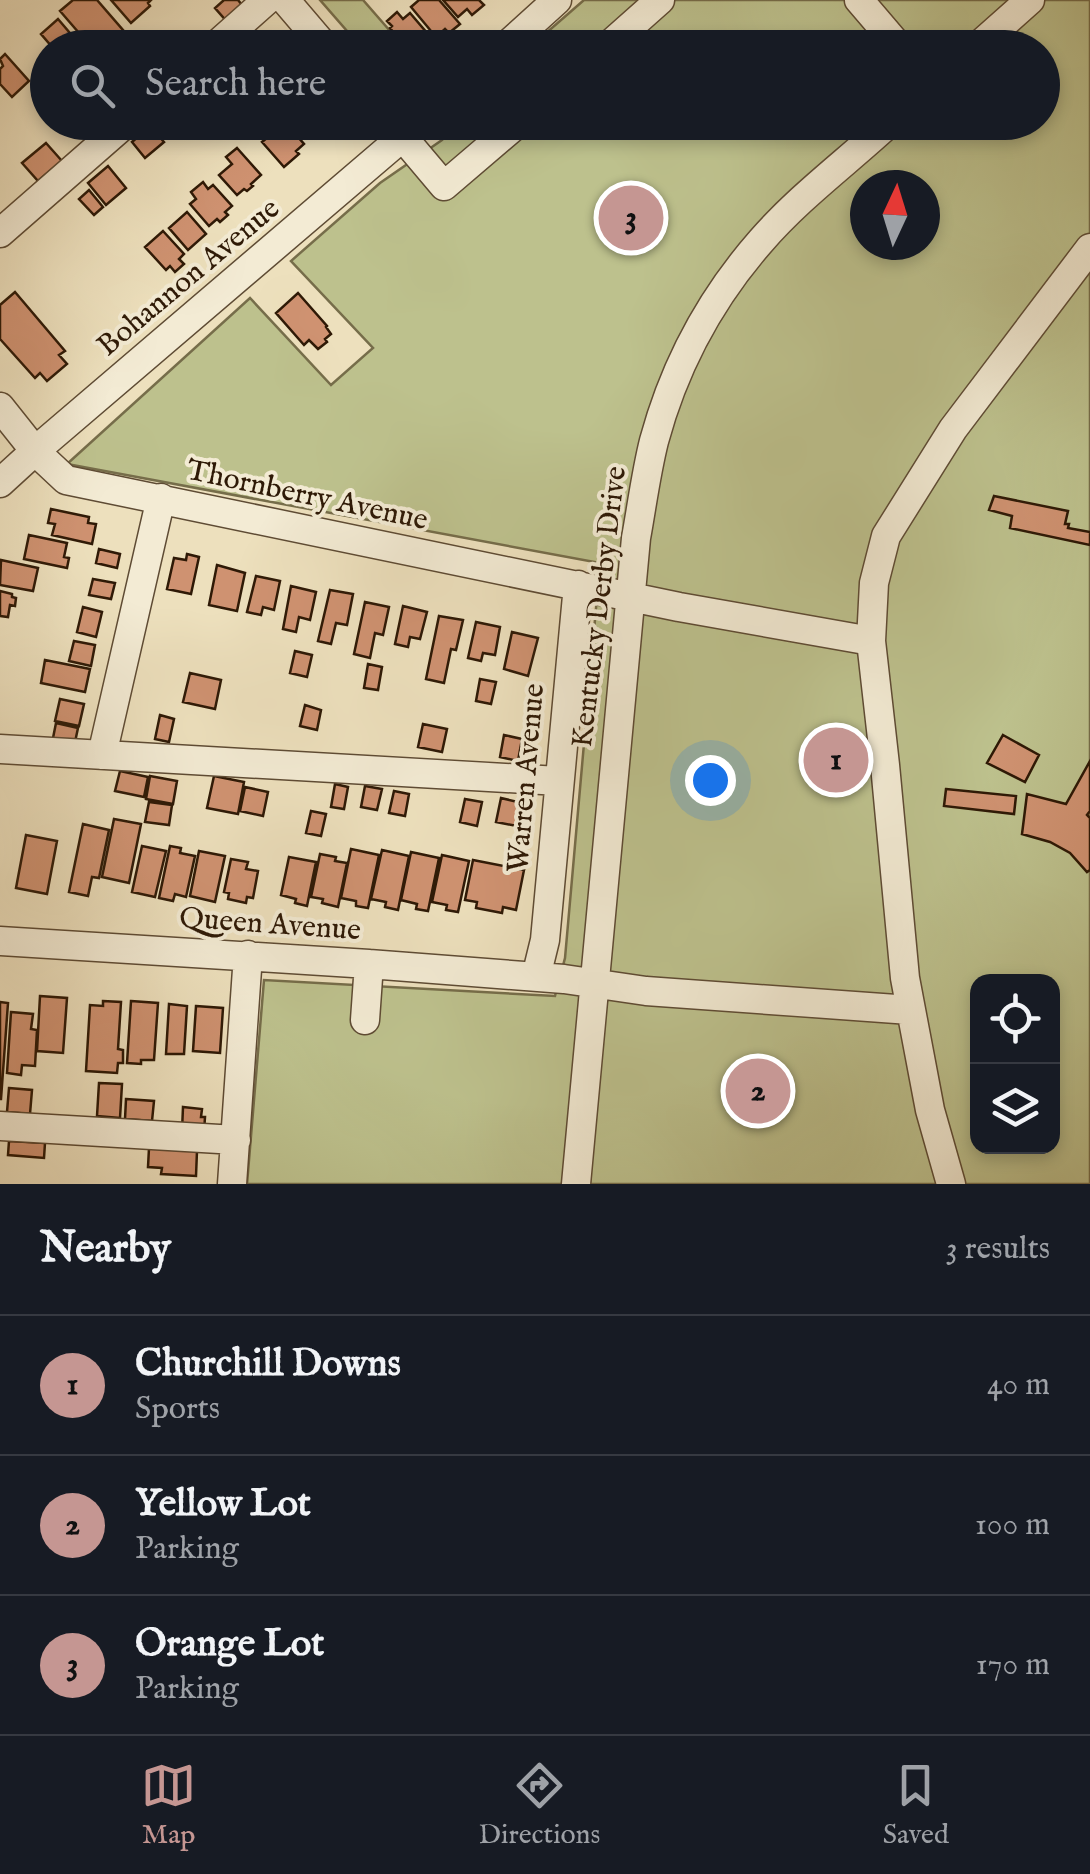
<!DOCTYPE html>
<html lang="en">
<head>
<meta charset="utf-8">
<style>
  :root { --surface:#171b24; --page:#242831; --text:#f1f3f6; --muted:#9ea1a6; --line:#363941; --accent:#c59692 }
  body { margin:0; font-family:"IM FELL English",serif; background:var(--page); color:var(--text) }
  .controls { position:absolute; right:30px; bottom:30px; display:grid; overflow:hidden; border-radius:20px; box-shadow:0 5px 15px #0003 }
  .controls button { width:90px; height:90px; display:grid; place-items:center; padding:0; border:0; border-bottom:2px solid var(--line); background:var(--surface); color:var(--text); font:50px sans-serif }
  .compass { position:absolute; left:850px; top:170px; width:90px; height:90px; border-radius:50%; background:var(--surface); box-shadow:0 5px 15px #0003; rotate:4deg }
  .you { position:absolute; left:710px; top:780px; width:35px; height:35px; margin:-25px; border:8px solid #fff; border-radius:50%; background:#1a73e8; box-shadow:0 0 0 15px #1a73e833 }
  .badge { display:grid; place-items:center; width:65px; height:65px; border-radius:50%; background:var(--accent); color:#111; font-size:32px; font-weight:700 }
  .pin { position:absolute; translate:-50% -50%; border:5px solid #fff; box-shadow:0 2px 10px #0006 }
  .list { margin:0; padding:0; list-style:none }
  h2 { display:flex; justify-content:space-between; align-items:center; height:130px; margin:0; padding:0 40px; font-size:42px }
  h2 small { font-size:32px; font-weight:400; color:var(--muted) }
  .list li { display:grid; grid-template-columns:65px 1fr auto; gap:30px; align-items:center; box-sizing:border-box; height:140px; padding:0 40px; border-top:2px solid var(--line) }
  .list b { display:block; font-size:38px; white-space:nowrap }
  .list p { margin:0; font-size:32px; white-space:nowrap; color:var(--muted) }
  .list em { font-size:32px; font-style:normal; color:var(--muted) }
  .icon { flex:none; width:55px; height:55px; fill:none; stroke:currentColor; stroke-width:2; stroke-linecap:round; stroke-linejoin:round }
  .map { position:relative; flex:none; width:1090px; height:1184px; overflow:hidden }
  .search { position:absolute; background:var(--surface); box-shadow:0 5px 15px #0003; left:30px; right:30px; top:30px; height:110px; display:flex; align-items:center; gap:25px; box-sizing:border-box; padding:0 35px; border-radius:55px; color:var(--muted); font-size:38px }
  .sheet { height:550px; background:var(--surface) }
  nav { display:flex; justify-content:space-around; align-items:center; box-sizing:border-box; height:140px; border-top:2px solid var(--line); background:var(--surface); font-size:28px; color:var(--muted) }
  nav a { display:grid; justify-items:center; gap:5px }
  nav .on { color:var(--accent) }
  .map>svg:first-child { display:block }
  .green { fill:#bdc18d; stroke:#766d4a; stroke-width:2.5; fill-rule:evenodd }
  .building { fill:#cf9271; stroke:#2e1906; stroke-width:2.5 }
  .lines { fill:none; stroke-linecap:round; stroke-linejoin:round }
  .minor-casing { stroke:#5e4b34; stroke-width:31 }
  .minor { stroke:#f3ebd4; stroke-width:28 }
  .labels { text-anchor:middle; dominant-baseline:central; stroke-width:8; stroke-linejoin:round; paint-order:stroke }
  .street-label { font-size:30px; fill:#2e1906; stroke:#f3ebd4 }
</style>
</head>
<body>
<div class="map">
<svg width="1090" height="1184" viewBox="0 0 1090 1184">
  <rect width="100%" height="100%" fill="#ede0bd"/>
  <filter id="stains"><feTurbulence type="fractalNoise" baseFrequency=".002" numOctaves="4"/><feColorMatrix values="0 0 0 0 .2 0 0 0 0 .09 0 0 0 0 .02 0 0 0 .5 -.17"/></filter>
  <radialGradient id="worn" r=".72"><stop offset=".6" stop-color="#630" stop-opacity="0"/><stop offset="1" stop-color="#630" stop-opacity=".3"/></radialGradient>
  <path class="green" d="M320,0H363L404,47H361Z
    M584,0H1090V1184H247L264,980L555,996L565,958L600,563L67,464L250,298L331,385L373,348L291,261L380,183L442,140L440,134L429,123L1042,122V48L530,47ZM865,185H925V245H865ZM978,982H1052V1146H978Z"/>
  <path class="building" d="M73,0H97L129,37L121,44L124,48H92L60,11Z
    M111,0H151L148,3L150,6L131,23Z
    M224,0H238L246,10L229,24L215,8Z
    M419,0H439L460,24L449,33L445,29L436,37L411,7Z
    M443,0H479L484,5L472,15L467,9L458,17Z
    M397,12L403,19L410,13L433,40L424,48H406L390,28L392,26L387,21Z
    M58,19L81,46L78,48H53L41,34Z
    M5,54L29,81L12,97L0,84V69L3,66L0,59Z
    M285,122L304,144L296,151L299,154L284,167L262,142L268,137L263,131L271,124L276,130Z
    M296,122H336L322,134L319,130L310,138Z
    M150,126L164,142L145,158L132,142Z
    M46,143L62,161L38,181L22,163Z
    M237,148L261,175L251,184L253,186L247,191L244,189L237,195L219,175L232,164L226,157Z
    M108,166L126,188L106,205L88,183Z
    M203,182L208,189L213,185L232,206L225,212L228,215L220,222L217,219L209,226L190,204L196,199L191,192Z
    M89,190L103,207L94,215L79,199Z
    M187,212L206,234L188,250L169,228Z
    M163,231L184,254L179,259L184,264L175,272L170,266L166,270L145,247Z
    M15,292L65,351L59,355L67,364L47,381L40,373L35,378L0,339V305Z
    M298,293L327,326L326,327L331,334L325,339L327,342L318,349L309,340L304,345L276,313Z
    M994,496L1068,511L1065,524H1069L1068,528L1090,532V545L1010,528L1012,516L989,510Z
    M51,509L89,517L88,523L96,524L92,544L52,535L55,524L48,523Z
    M29,535L67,543L64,557L69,558L67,568L24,559Z
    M99,549L120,554L117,568L96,563Z
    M187,554L199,557L191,594L167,589L174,558L186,560Z
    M1,560L38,568L33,591L0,585Z
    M217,565L245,573L237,611L209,605Z
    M256,576L280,581L274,610L263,607L261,615L247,612Z
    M93,579L115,583L111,599L89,595Z
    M291,586L316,592L310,620L299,617L296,632L283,629Z
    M330,590L353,594L347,625L336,623L331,644L318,641Z
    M0,591L12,594V597L16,598L15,606L10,605L8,617L0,616Z
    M365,602L389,607L383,635L375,633L370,658L354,654Z
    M403,606L427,612L420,639L410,637L408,647L395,644Z
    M83,607L102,612L96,637L77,632Z
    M439,616L463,620L456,650L451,649L444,683L426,679Z
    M476,622L500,627L495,655L483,653L481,661L468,658Z
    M512,632L538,638L528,676L504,669Z
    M74,641L95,645L91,666L69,661Z
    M295,651L312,655L307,677L290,673Z
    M45,660L90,669L85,692L41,683Z
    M368,664L382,667L378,690L364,688Z
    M190,673L221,680L215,709L183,702Z
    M480,679L496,682L491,704L476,701Z
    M60,699L84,704L79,726L55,721Z
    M305,705L321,710L317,730L300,726Z
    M160,715L174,719L169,742L155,739Z
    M56,723L78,728L75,742L53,738Z
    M423,724L447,729L442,752L418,747Z
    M504,735L522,739L518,761L500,757Z
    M1003,735L1039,755L1025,782L987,763Z
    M1090,761V811L1087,815L1090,818V870L1087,872L1070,853L1050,842L1022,834L1027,794L1066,804Z
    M120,771L148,777L144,797L115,791Z
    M150,776L177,781L173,804L146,799Z
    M214,776L244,782L238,814L207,808Z
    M335,784L348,787L344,809L331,807Z
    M365,786L382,789L377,810L361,807Z
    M245,787L268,792L263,816L240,811Z
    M946,789L1016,796L1014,814L944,806Z
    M394,791L409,794L405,816L389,813Z
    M501,798L522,803L517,826L496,822Z
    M465,799L482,802L477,826L460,822Z
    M149,802L172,805L169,825L145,822Z
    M311,811L326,814L321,836L306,833Z
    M114,819L141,824L129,883L102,877Z
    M83,824L109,830L99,878L92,877L88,896L69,892Z
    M26,835L57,841L47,894L16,888Z
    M142,846L166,851L155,897L132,892Z
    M170,846L181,848L180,853L195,856L186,897L175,894L173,901L159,898Z
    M351,849L379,855L368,908L356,906V901L341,898Z
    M382,850L409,856L398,910L385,907L386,902L371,899Z
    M199,851L225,856L215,902L190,896Z
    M411,852L439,858L428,911L416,909L417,904L401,900Z
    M320,854L336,857L335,861L347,863L338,907L322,903L323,899L311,897Z
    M442,855L469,861L458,912L446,910L447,905L432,902Z
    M289,857L316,862L307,906L295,903L296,899L281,895Z
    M231,859L248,862L246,869L258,871L253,898L247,897L246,903L228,899L229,893L224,892Z
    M473,860L524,870L516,910L503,907L502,913L497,912L476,908L477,902L465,900Z
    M40,996L67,998L63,1053L37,1051Z
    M103,1001L121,1002L118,1049L123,1050V1063H118L117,1073L86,1071L90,1005L103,1006Z
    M131,1001L158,1003L154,1060H141V1064L127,1063Z
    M0,1002L8,1003L1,1099H0Z
    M169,1004L187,1006L184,1054H166Z
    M196,1006L223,1008L220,1053L193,1051Z
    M11,1012L33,1014L31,1029L37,1030L35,1066L22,1065L21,1075L7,1073Z
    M99,1083L122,1084L120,1118L97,1116Z
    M9,1088L32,1090L30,1114L7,1112Z
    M126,1099L154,1101L152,1121L125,1119Z
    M183,1107L202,1109L201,1117H205L204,1132L182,1131Z
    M9,1141L45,1143L44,1158L8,1155Z
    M149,1148L197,1151L196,1176L161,1174L162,1168L148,1167Z"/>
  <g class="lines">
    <defs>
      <path id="minor" d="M285,0L326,48
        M859,0L900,48
        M213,48L267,0
        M504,48L557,0
        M606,48L660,0
        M976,48L1030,0
        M390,122L444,186L519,122
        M0,233L127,122
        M0,407L35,451L66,480L679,607L871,641L874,583L886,536L953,429L1090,248
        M0,483L35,451L420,122
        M871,641L885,765L905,978L930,1110L951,1184
        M0,749L559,781
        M102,755L161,498
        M0,941L369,964L564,979L646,991L910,1010
        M536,977L545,940L578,585
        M365,1020L369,964
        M0,1126L236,1140
        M232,1184L248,955
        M576,1184L636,538C642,505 646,473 654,441C674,367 711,298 761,241C799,197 847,162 890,122"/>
    </defs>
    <use href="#minor" class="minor-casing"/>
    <use href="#minor" class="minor"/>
  </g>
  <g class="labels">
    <g class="street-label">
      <text transform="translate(189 278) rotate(-40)">Bohannon Avenue</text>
      <text transform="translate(307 496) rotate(12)">Thornberry Avenue</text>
      <text transform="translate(600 607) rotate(-83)">Kentucky Derby Drive</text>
      <text transform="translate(527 778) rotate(-85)">Warren Avenue</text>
      <text transform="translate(270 925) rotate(4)">Queen Avenue</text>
    </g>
  </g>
  <rect width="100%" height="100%" filter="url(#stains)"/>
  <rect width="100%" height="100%" fill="url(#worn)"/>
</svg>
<div class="controls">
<button><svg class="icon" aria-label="locate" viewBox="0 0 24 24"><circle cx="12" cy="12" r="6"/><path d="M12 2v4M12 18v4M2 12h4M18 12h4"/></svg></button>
<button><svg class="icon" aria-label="layers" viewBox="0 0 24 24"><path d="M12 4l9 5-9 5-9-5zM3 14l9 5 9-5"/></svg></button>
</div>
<svg class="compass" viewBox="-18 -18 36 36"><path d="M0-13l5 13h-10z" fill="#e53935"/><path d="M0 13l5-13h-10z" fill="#9ea1a6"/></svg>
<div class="you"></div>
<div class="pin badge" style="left:836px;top:760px">1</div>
<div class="pin badge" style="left:758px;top:1091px">2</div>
<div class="pin badge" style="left:631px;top:218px">3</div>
<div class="search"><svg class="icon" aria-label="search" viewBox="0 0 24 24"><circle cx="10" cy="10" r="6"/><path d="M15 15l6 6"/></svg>Search here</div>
</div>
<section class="sheet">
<h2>Nearby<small>3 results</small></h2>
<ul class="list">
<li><span class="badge">1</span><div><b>Churchill Downs</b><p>Sports</p></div><em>40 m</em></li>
<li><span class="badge">2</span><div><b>Yellow Lot</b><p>Parking</p></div><em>100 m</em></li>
<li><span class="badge">3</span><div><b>Orange Lot</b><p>Parking</p></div><em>170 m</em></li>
</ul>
</section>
<nav>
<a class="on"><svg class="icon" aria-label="map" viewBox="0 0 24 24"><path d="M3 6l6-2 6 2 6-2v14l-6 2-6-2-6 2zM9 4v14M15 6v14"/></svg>Map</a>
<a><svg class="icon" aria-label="directions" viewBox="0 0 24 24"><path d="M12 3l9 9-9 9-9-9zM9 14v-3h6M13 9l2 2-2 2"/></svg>Directions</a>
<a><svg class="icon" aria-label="saved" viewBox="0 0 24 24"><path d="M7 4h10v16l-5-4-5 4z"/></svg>Saved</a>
</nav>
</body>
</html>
